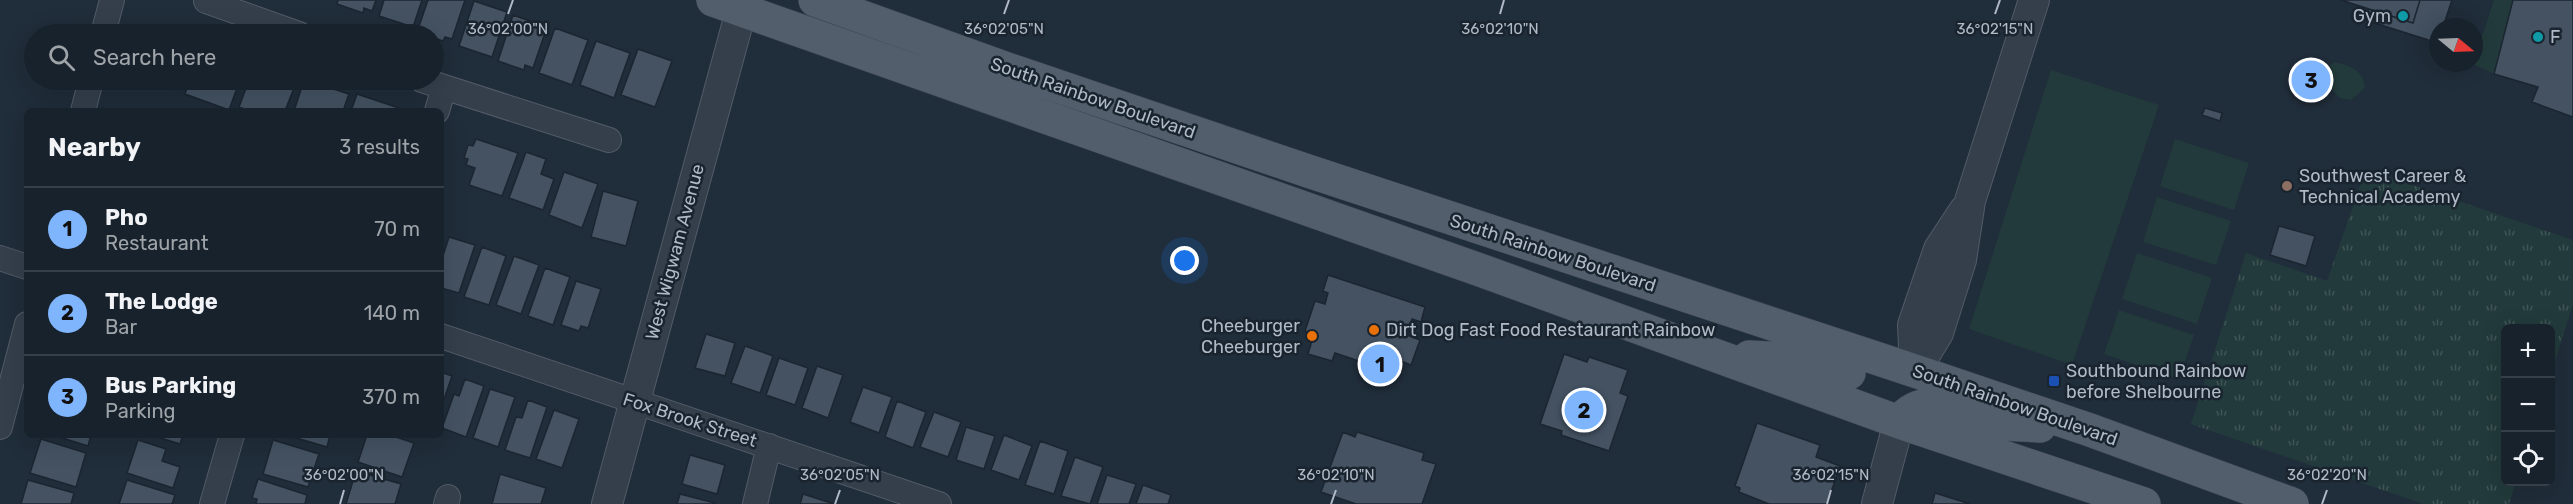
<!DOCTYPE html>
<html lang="en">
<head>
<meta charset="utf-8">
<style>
  :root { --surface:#18222c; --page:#212a34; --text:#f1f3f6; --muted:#9fa4a9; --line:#363f48; --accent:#7eb5fd }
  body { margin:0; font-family:Rubik,sans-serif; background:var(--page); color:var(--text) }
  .controls { position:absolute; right:18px; bottom:18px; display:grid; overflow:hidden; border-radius:9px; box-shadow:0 6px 24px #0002 }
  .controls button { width:54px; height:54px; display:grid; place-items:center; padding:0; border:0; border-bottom:2px solid var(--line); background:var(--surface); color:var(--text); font:30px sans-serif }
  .compass { position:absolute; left:2429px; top:18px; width:54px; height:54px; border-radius:50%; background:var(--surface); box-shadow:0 6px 24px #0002; rotate:109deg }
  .you { position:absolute; left:1185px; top:261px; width:21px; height:21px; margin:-15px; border:4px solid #fff; border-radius:50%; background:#1a73e8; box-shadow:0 0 0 9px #1a73e833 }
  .badge { display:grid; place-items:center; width:39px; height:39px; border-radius:50%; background:var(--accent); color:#111; font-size:20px; font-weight:700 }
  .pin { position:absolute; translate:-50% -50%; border:3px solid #fff; box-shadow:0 2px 6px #0006 }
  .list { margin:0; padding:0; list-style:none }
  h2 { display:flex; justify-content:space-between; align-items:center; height:78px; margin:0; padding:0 24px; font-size:26px }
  h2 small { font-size:20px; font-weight:400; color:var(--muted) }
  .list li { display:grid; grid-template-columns:39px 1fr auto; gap:18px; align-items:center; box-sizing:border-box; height:84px; padding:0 24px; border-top:2px solid var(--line) }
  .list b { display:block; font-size:22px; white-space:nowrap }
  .list p { margin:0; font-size:20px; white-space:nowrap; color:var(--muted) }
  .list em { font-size:20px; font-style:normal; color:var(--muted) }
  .icon { flex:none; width:33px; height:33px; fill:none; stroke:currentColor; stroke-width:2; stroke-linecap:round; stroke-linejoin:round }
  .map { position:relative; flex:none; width:2573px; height:504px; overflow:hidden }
  .search { position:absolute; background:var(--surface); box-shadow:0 6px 24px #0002; left:24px; top:24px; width:420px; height:66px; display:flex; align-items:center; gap:15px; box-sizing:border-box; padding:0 21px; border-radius:33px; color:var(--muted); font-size:22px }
  .panel { position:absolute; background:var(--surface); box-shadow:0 6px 24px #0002; left:24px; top:108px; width:420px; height:330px; border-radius:9px }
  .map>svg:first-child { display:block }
  .green { fill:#223a3b }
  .park { fill:url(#park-tufts) }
  .building { fill:#445262; stroke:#1b2631; stroke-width:1.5 }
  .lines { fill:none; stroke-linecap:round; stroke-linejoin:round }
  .minor-casing { stroke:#525c68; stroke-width:26 }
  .tertiary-casing { stroke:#525c68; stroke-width:32 }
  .primary-casing { stroke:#3d4854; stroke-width:34 }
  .minor { stroke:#343f4b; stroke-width:24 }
  .tertiary { stroke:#343f4b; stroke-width:30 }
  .primary { stroke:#525e6b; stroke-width:33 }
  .ticks { fill:none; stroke:#afb9c7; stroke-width:2 }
  .culture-dot { fill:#0f9aa8; stroke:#19242f; stroke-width:2 }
  .education-dot { fill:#8d6e63; stroke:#19242f; stroke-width:2 }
  .food-dot { fill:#e8710a; stroke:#19242f; stroke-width:2 }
  .transit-dot { fill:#1a4fb4; stroke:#19242f; stroke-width:2 }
  .labels { text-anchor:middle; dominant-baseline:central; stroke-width:5; stroke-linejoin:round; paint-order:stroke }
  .poi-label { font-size:18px; fill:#afb9c7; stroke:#19242f; text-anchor:start }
  .street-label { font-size:18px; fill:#afb9c7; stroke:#19242f }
  .ticks-label { font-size:15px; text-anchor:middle; fill:#afb9c7; stroke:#19242f; stroke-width:5; stroke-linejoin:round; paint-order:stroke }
</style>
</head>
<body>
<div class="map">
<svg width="2573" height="504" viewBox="0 0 2573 504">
  <defs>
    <pattern id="park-tufts" width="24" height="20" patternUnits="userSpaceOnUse" patternTransform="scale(1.5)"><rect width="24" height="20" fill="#223a3b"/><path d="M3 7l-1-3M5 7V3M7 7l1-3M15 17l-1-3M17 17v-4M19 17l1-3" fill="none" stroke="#405456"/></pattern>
  </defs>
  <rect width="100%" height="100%" fill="#202d3a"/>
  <path class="green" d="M2494,0H2513L2494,74L2473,64Z
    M2335,62C2350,66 2364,70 2365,88L2351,100L2340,98L2333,91L2330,65Z
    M2051,70L2159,105L2072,365L1969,329Z
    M2175,139L2249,163L2234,210L2160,186Z
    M2157,197L2231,221L2216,265L2143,242Z
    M2137,253L2212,278L2197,324L2122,299Z
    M2119,310L2194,335L2179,379L2104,354Z"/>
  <path class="park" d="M2383,175L2573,240V304L2551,374L2550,328H2506V482H2516L2509,504H2423L2191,424L2246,253L2327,281L2362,180Z"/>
  <path class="building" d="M338,0H376L372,11L364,8L363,13L337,4Z
    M384,0H422L413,27L379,16Z
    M428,0H465L452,39L445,37L443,41L434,38V34L417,32Z
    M2341,0H2420L2413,23Z
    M2420,0H2452L2443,27H2438V43L2365,20L2369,9L2413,23Z
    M2513,0H2573V117L2532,102L2538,87L2494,74Z
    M474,1L507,12L492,57L459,46Z
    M513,15L547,27L533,68L525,65L524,70L498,61Z
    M555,28L588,40L572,85L539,73Z
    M596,41L630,53L614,98L580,85Z
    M638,49L672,61L655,107L621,95Z
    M146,80H181L177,90Z
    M190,80H240L229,110L185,94Z
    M249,80H280L278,83L294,88L285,111H249L239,107Z
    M304,80L328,82L327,87L349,94L343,111H294Z
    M357,94L402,109L401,111H351Z
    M2205,108L2222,113L2220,121L2202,115Z
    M476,139L518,153L502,196L469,185L475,168L466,165L468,159L464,158L468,145L473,146Z
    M526,152L546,159L541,174L554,179L543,210L509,198Z
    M564,172L598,184L582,228L549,215Z
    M603,191L638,201L626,246L591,237Z
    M2279,226L2315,236L2306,266L2270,255Z
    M449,237L475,245L459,293L441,288V262Z
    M482,247L506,256L489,305L464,297Z
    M514,256L539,265L521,314L496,305Z
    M545,268L570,277L553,325L528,316Z
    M1328,275L1425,307L1421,322L1412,319L1407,335L1420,340L1411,365L1398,360L1394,373L1335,353L1332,361L1308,354L1314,334L1305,331L1315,301L1325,304L1328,293L1323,291Z
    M576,281L601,289L588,328L581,326L579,331L561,325Z
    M706,334L735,343L725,376L695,368Z
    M745,346L773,356L760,393L731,383Z
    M1564,354L1587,362L1589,357L1628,370L1620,393L1628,396L1609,451L1561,435L1562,431L1540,424Z
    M779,358L808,368L795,405L766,395Z
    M817,366L843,375L828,418L802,408Z
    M441,372L452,376L441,408Z
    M465,379L484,386L466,437L442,428L454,394L459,396Z
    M863,387L892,397L879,433L850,422Z
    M490,389L515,397L498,447L473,438Z
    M528,400L547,407L530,458L505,450L516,417L522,418Z
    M897,401L926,412L913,448L885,437Z
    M554,410L579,419L562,468L536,459Z
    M934,412L961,422L948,457L920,447Z
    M1757,423L1820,445L1816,457L1840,466L1827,504H1769L1739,492L1740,488L1735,486Z
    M966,427L995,436L984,469L956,460Z
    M1343,432L1355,437L1357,432L1424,453L1422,460L1436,464L1422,504H1356L1321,492Z
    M53,435H91L88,446Z
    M151,435H183L180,444Z
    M294,435H330L327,447L293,437Z
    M367,435H390L414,443L402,477L358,462Z
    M1004,435L1032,446L1019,480L991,470Z
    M41,439L86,453L76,487L30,473Z
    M138,440L166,449L162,461L180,467L173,488L127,473Z
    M273,440L319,454L308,487L263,474Z
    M1040,441L1068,451L1054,494L1025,485Z
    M690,455L725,465L717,494L682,484Z
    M1075,457L1103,467L1090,504L1061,496Z
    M356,471L401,484L395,504H346Z
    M500,474L546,488L541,504H492Z
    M1107,475L1136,484L1129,504H1097Z
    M258,479L307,495L305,504H256L257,499L252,498Z
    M28,480L74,493L71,504H21Z
    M127,480L175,495L172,504H119Z
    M1143,485L1171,495L1168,504H1136Z
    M1935,493L1970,504H1932Z
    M680,494L715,503V504H677Z
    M803,494L834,504H800Z"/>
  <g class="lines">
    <defs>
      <path id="minor" d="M206,1L299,34
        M103,34L112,0
        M422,80L609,140
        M83,111L91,80
        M437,111L444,87
        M0,258L27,267
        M441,336L939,504
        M0,427L27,324
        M212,504L232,435
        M446,504L448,497
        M755,504L769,446"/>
      <path id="tertiary" d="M1915,371L1938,333L1961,260L1970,201L2034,0
        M1915,371L1913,325L1939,249L1964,211
        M607,504L744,0
        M1877,504L1899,422"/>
      <path id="primary" d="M713,0L1480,270L1899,422L2144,504
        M815,0L1010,70L1308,171L1915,371L2090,430L2292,504
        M1749,357L1808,360L1849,373
        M1899,422C1927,387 1960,416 1994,422C2009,425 2025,425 2040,426"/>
    </defs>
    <use href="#minor" class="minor-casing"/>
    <use href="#tertiary" class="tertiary-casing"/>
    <use href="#primary" class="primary-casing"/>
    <use href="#minor" class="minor"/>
    <use href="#tertiary" class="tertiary"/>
    <use href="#primary" class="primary"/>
  </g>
  <path class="ticks" d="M508,14L513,0M1004,14L1009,0M1500,14L1504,0M1995,14L2000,0M340,504L344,490M835,504L840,490M1331,504L1336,490M1827,504L1831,490M2322,504L2327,490"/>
  <g class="culture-dot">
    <circle cx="2403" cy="16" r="6"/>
    <circle cx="2538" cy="37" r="6"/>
  </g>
  <circle class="education-dot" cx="2287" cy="186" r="6"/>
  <g class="food-dot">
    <circle cx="1374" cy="330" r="6"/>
    <circle cx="1312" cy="336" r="6"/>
  </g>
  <rect class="transit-dot" x="2048" y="375" width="12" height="12" rx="3"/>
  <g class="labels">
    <g class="poi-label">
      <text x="2391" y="16" text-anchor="end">Gym</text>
      <text x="2550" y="37">F</text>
      <text x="2299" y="176">Southwest Career &amp;<tspan x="2299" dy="21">Technical Academy</tspan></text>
      <text x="1300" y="326" text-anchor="end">Cheeburger<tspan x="1300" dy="21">Cheeburger</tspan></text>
      <text x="1386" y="330">Dirt Dog Fast Food Restaurant Rainbow</text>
      <text x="2066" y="371">Southbound Rainbow<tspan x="2066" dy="21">before Shelbourne</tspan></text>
    </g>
    <g class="street-label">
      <text transform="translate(1093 98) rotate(19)">South Rainbow Boulevard</text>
      <text transform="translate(675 252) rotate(-75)">West Wigwam Avenue</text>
      <text transform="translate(1553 253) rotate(18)">South Rainbow Boulevard</text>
      <text transform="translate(2015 405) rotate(19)">South Rainbow Boulevard</text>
      <text transform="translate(690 420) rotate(18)">Fox Brook Street</text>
    </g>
  </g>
  <g class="ticks-label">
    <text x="508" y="34">36°02'00"N</text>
    <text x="1004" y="34">36°02'05"N</text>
    <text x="1500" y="34">36°02'10"N</text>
    <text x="1995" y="34">36°02'15"N</text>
    <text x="344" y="480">36°02'00"N</text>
    <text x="840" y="480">36°02'05"N</text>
    <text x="1336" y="480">36°02'10"N</text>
    <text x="1831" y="480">36°02'15"N</text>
    <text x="2327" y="480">36°02'20"N</text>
  </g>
</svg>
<div class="controls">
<button>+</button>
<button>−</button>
<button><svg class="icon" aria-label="locate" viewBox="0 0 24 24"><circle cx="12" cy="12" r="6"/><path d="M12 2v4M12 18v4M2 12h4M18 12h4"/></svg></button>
</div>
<svg class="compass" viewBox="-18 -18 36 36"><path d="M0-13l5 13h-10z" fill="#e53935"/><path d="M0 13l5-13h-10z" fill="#9fa4a9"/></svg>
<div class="you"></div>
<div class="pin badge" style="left:1380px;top:364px">1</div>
<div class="pin badge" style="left:1584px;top:410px">2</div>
<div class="pin badge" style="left:2311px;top:80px">3</div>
<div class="search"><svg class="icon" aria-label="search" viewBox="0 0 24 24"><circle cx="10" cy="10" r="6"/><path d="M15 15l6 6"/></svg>Search here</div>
<section class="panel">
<h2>Nearby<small>3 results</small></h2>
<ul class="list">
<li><span class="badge">1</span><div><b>Pho</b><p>Restaurant</p></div><em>70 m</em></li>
<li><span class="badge">2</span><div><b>The Lodge</b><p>Bar</p></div><em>140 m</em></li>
<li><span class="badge">3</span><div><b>Bus Parking</b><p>Parking</p></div><em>370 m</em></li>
</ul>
</section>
</div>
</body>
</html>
